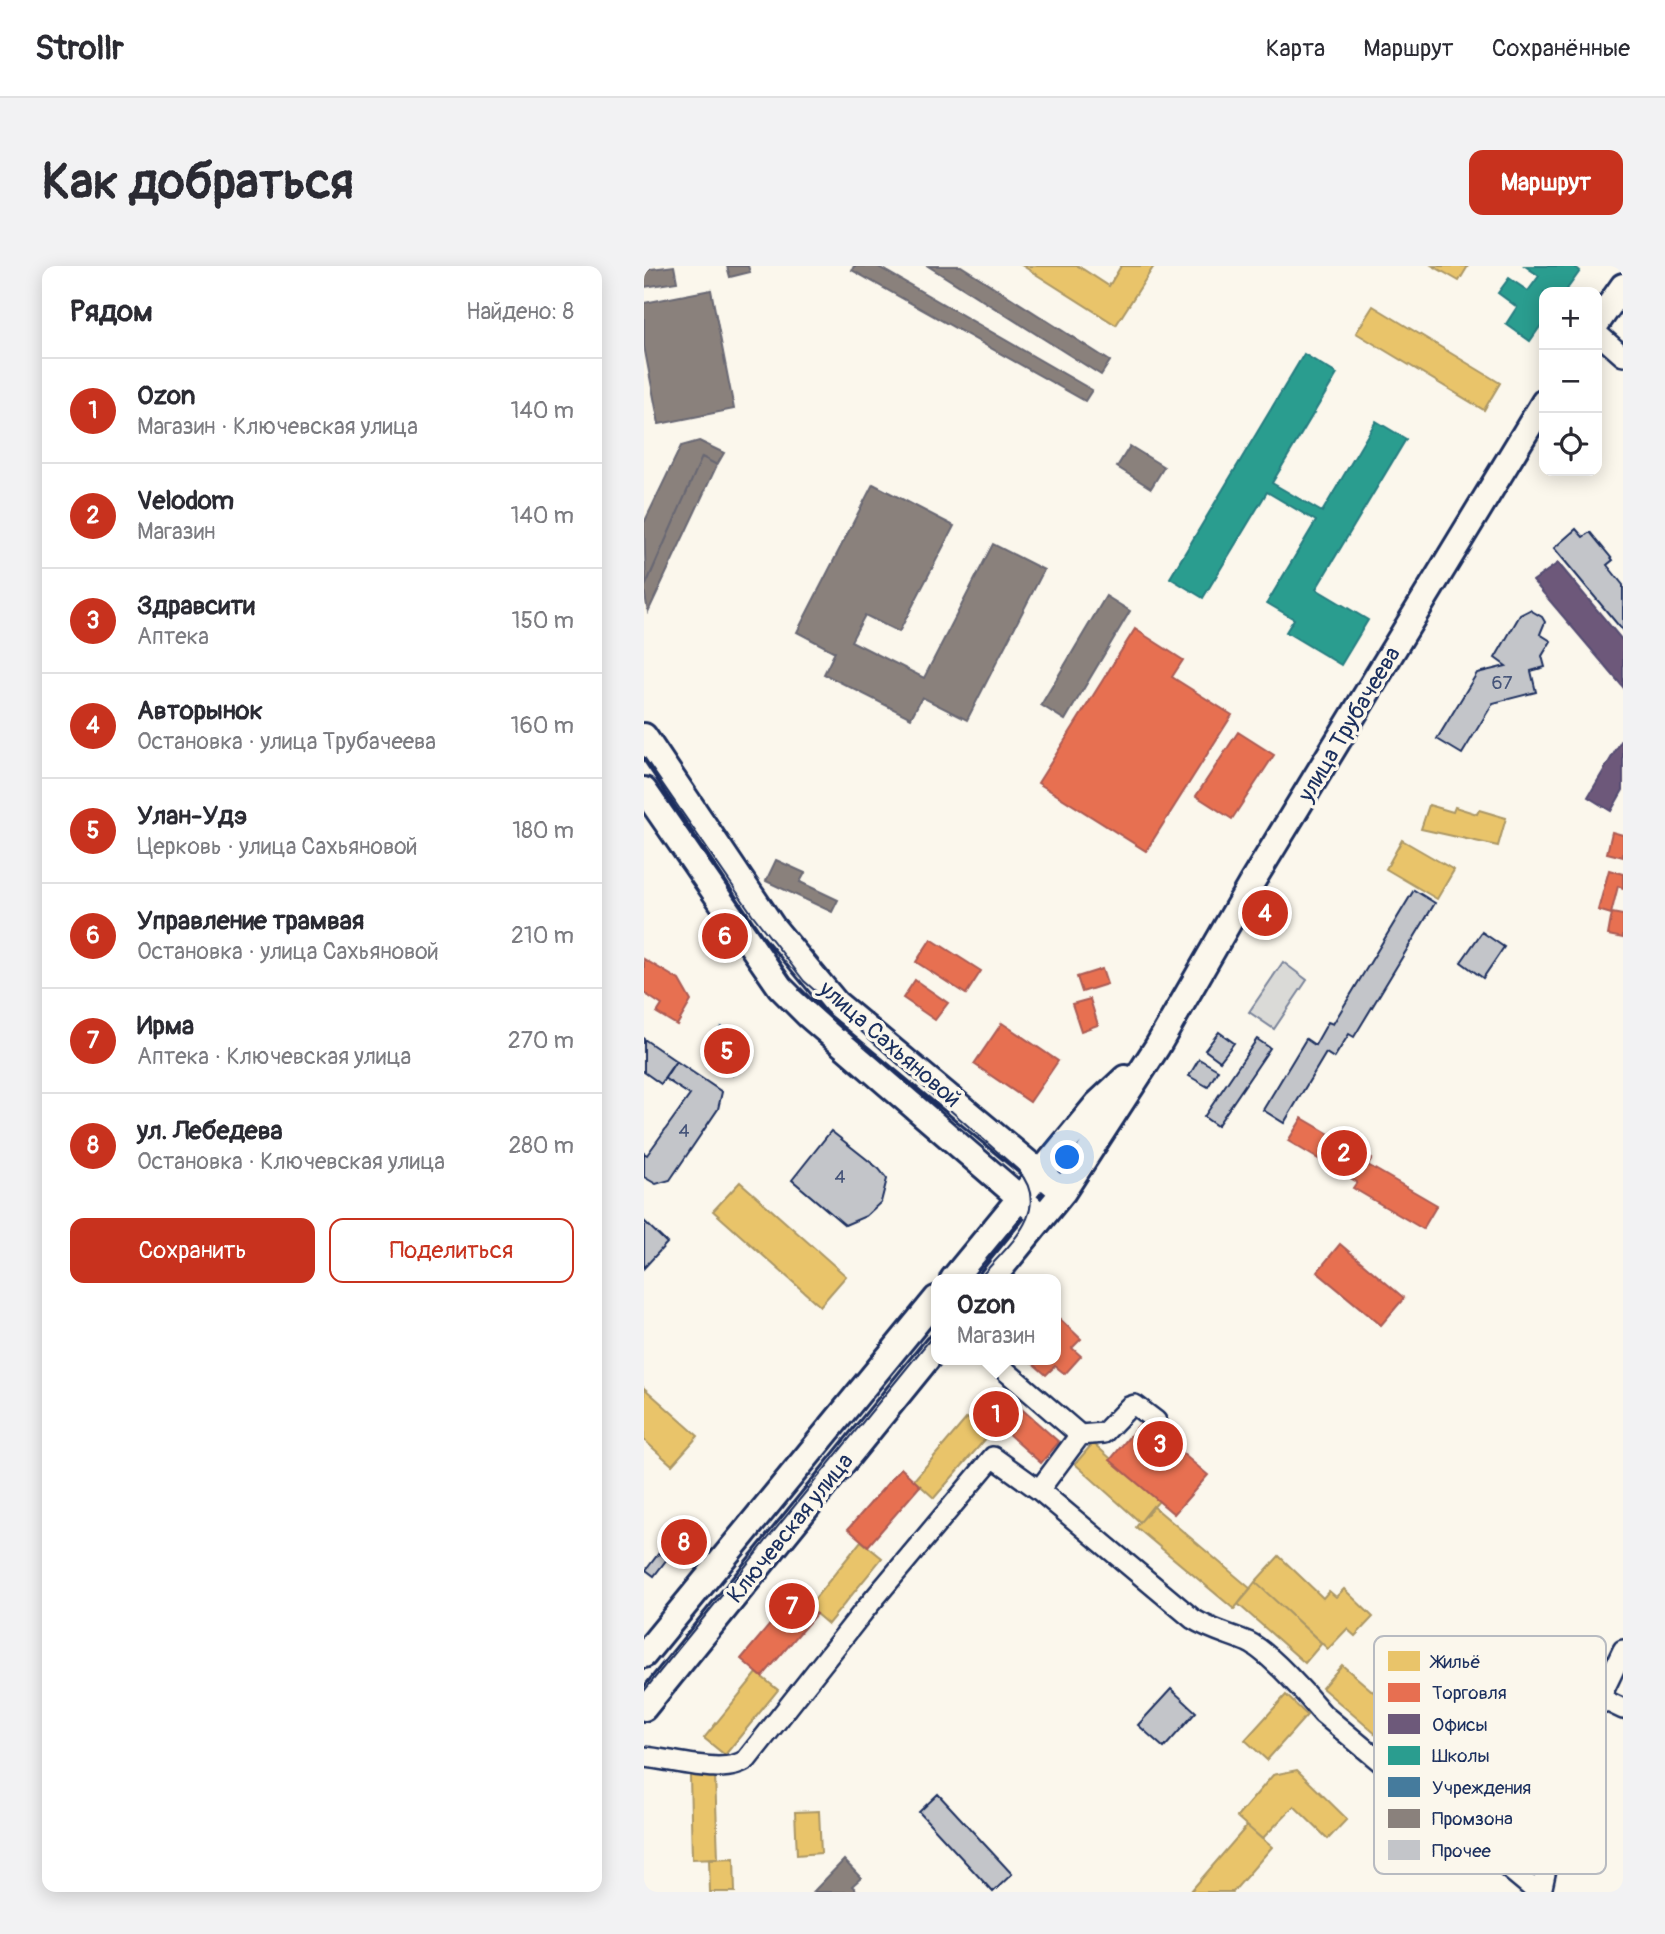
<!DOCTYPE html>
<html lang="ru">
<head>
<meta charset="utf-8">
<style>
  :root { --surface:#fff; --page:#f2f2f3; --text:#2b2b33; --muted:#7c7c81; --line:#e1e1e2; --accent:#c8321e }
  body { margin:0; font-family:Pangolin,sans-serif; background:var(--page); color:var(--text) }
  .controls { position:absolute; right:21px; top:21px; display:grid; overflow:hidden; border-radius:14px; box-shadow:0 4px 18px #0003 }
  .controls button { width:63px; height:63px; display:grid; place-items:center; padding:0; border:0; border-bottom:2px solid var(--line); background:var(--surface); color:var(--text); font:35px sans-serif }
  .you { position:absolute; left:424px; top:892px; width:24px; height:24px; margin:-18px; border:5px solid #fff; border-radius:50%; background:#1a73e8; box-shadow:0 0 0 10px #1a73e833 }
  .badge { display:grid; place-items:center; width:46px; height:46px; border-radius:50%; background:var(--accent); color:#fff; font-size:23px; font-weight:700 }
  .pin { position:absolute; translate:-50% -50%; border:4px solid #fff; box-shadow:0 2px 7px #0006 }
  .popup { position:absolute; left:287px; top:1008px; width:130px; height:91px; box-sizing:border-box; display:grid; place-content:center; border-radius:14px; background:var(--surface); filter:drop-shadow(0 2px 5px #0005); font-size:23px; white-space:nowrap; color:var(--muted) }
  .popup b { font-size:26px; color:var(--text) }
  .popup::after { content:''; position:absolute; left:50%; top:100%; margin-left:-14px; border:14px solid transparent; border-top-color:var(--surface) }
  .list { margin:0; padding:0; list-style:none }
  h2 { display:flex; justify-content:space-between; align-items:center; height:91px; margin:0; padding:0 28px; font-size:30px }
  h2 small { font-size:23px; font-weight:400; color:var(--muted) }
  .list li { display:grid; grid-template-columns:46px 1fr auto; gap:21px; align-items:center; box-sizing:border-box; height:105px; padding:0 28px; border-top:2px solid var(--line) }
  .list b { display:block; font-size:26px; white-space:nowrap }
  .list p { margin:0; font-size:23px; white-space:nowrap; color:var(--muted) }
  .list em { font-size:23px; font-style:normal; color:var(--muted) }
  .actions { display:flex; gap:14px; padding:21px 28px }
  .actions a { flex:1; padding:16px 0; border:2px solid var(--accent); border-radius:14px; text-align:center; font-size:24px; color:var(--accent) }
  .actions .main { background:var(--accent); color:#fff }
  .icon { flex:none; width:38px; height:38px; fill:none; stroke:currentColor; stroke-width:2; stroke-linecap:round; stroke-linejoin:round }
  .map { position:relative; flex:none; width:979px; height:1626px; overflow:hidden; border-radius:14px }
  header { display:flex; align-items:center; gap:42px; box-sizing:border-box; height:98px; padding:0 35px; background:var(--surface); border-bottom:2px solid var(--line) }
  header strong { font-size:33px }
  nav { display:flex; gap:38px; margin-inline-start:auto; font-size:24px }
  .intro { display:flex; align-items:center; justify-content:space-between; box-sizing:border-box; height:168px; padding:0 42px }
  h1 { margin:0; font-size:49px }
  .button { padding:18px 32px; border-radius:14px; background:var(--accent); color:#fff; font-size:24px; font-weight:700 }
  main { display:flex; gap:42px; padding:0 42px }
  aside { flex:1; background:var(--surface); border-radius:14px; box-shadow:0 4px 18px #0003 }
  .map>svg:first-child { display:block }
  .green { fill:#dadad7; stroke:#7a849a; stroke-width:2 }
  .homes { fill:#e9c46a; stroke:#ab9766; stroke-width:2 }
  .shops { fill:#e76f51; stroke:#aa5c55; stroke-width:2 }
  .offices { fill:#6d597a; stroke:#544c72; stroke-width:2 }
  .schools { fill:#2a9d8f; stroke:#267c80; stroke-width:2 }
  .public { fill:#457b9d; stroke:#38648a; stroke-width:2 }
  .industry { fill:#8a817c; stroke:#696873; stroke-width:2 }
  .building { fill:#c3c5c9; stroke:#1b2f5e; stroke-width:2 }
  .lines { fill:none; stroke-linecap:round; stroke-linejoin:round }
  .minor-casing { stroke:#1b2f5e; stroke-width:24 }
  .major-casing { stroke:#1b2f5e; stroke-width:30 }
  .minor { stroke:#fbf7ec; stroke-width:19 }
  .major { stroke:#fbf7ec; stroke-width:24 }
  .tram { stroke:#1b2f5e; stroke-width:2 }
  .labels { text-anchor:middle; dominant-baseline:central; stroke-width:7; stroke-linejoin:round; paint-order:stroke }
  .number-label { font-size:19px; fill:#455479 }
  .street-label { font-size:23px; fill:#1b2f5e; stroke:#fbf7ec }
  .key { fill:#fbf7ec; stroke:#b8bbc1; stroke-width:2 }
  .key-label { font-size:19px; fill:#1b2f5e }
</style>
</head>
<body>
<header>
<strong>Strollr</strong>
<nav><a>Карта</a><a>Маршрут</a><a>Сохранённые</a></nav>
</header>
<div class="intro"><h1>Как добраться</h1><a class="button">Маршрут</a></div>
<main>
<aside>
<h2>Рядом<small>Найдено: 8</small></h2>
<ul class="list">
<li><span class="badge">1</span><div><b>Ozon</b><p>Магазин · Ключевская улица</p></div><em>140 m</em></li>
<li><span class="badge">2</span><div><b>Velodom</b><p>Магазин</p></div><em>140 m</em></li>
<li><span class="badge">3</span><div><b>Здравсити</b><p>Аптека</p></div><em>150 m</em></li>
<li><span class="badge">4</span><div><b>Авторынок</b><p>Остановка · улица Трубачеева</p></div><em>160 m</em></li>
<li><span class="badge">5</span><div><b>Улан-Удэ</b><p>Церковь · улица Сахьяновой</p></div><em>180 m</em></li>
<li><span class="badge">6</span><div><b>Управление трамвая</b><p>Остановка · улица Сахьяновой</p></div><em>210 m</em></li>
<li><span class="badge">7</span><div><b>Ирма</b><p>Аптека · Ключевская улица</p></div><em>270 m</em></li>
<li><span class="badge">8</span><div><b>ул. Лебедева</b><p>Остановка · Ключевская улица</p></div><em>280 m</em></li>
</ul>
<div class="actions"><a class="main">Сохранить</a><a>Поделиться</a></div>
</aside>
<div class="map">
<svg width="979" height="1626" viewBox="0 0 979 1626">
  <rect width="100%" height="100%" fill="#fbf7ec"/>
  <filter id="ink" filterUnits="userSpaceOnUse"><feTurbulence type="fractalNoise" baseFrequency=".0143" numOctaves="2"/><feDisplacementMap in="SourceGraphic" scale="14" xChannelSelector="R" yChannelSelector="G"/><feConvolveMatrix kernelMatrix="1 2 1 2 8 2 1 2 1" color-interpolation-filters="sRGB"/></filter>
  <g filter="url(#ink)">
    <path class="green" d="M639,696L663,714L630,763L605,746Z"/>
    <path class="homes" d="M379,0H434L465,20L477,0H510L472,59Z
      M789,0H824L815,15Z
      M729,40L856,117L840,144L712,67Z
      M785,539L809,546L811,541L833,548L835,544L862,552L854,580L777,563Z
      M758,574L810,604L793,633L742,603Z
      M96,916L202,1010L176,1040L69,945Z
      M0,1122L54,1170L28,1199L0,1174Z
      M323,1152L344,1170L290,1232L270,1214Z
      M449,1177L515,1235L496,1256L431,1198Z
      M509,1240L607,1323L590,1343L492,1261Z
      M217,1275L238,1292L184,1358L164,1341Z
      M635,1290L679,1332L685,1325L692,1331L700,1323L729,1351L711,1370L703,1363L684,1383L611,1316Z
      M611,1316L678,1377L661,1397L594,1338Z
      M698,1399L887,1561L867,1584L678,1422Z
      M113,1407L134,1424L81,1489L60,1472Z
      M642,1429L663,1449L623,1494L601,1474Z
      M653,1504L703,1553L684,1573L650,1540L618,1573L593,1551L629,1509Z
      M71,1509L74,1592L48,1593L46,1510Z
      M175,1545L177,1587L153,1589L151,1546Z
      M603,1560L628,1581L589,1626H546Z
      M90,1592L91,1626H66L65,1593Z"/>
    <path class="shops" d="M491,363L539,394L528,411L588,449L502,585L394,517Z
      M594,466L630,489L588,553L552,530Z
      M968,566L979,569V591L963,587Z
      M965,604L979,608V622L974,620L967,648L954,644Z
      M968,647L979,649V672L964,669Z
      M287,673L337,705L322,728L272,696Z
      M0,693L35,714L47,735L33,759L13,747L18,739L0,727Z
      M458,703L463,718L438,726L433,711Z
      M271,714L304,737L291,754L259,732Z
      M446,733L454,759L437,765L428,738Z
      M358,757L414,795L386,836L330,798Z
      M658,852L728,893L724,899L793,939L779,963L709,922L713,916L644,875Z
      M696,978L760,1032L737,1059L673,1006Z
      M416,1053L437,1073L428,1082L437,1090L421,1108L411,1100L402,1109L385,1094H412V1057Z
      M355,1123L415,1176L397,1197L337,1144Z
      M499,1154L564,1209L530,1248L466,1194Z
      M257,1202L276,1220L224,1280L204,1263Z
      M150,1330L172,1348L118,1411L97,1393Z"/>
    <path class="offices" d="M914,297L979,375V421L889,315Z
      M979,472V524L967,545L944,531Z"/>
    <path class="schools" d="M881,0H930L936,5L921,26H900V55L886,75L862,58L873,41L854,27L865,12L884,25L895,10Z
      M660,88L693,108L628,217L678,246L732,155L762,173L672,323L724,354L697,399L642,366L650,353L623,337L672,255L623,226L559,332L526,312Z"/>
    <path class="public" d="M77,761L107,784L88,809L58,786Z"/>
    <path class="industry" d="M30,0L33,16L0,21V4Z
      M83,0H104L106,6L86,11Z
      M210,0H233L448,124L441,135L208,4Z
      M284,0H317L466,95L457,109Z
      M67,24L90,143L15,158L0,80V37Z
      M55,175L80,187L73,199L58,191L2,319L0,257L37,180Z
      M486,180L520,201L507,222L473,201Z
      M58,191L73,199L4,346L0,323Z
      M229,218L310,260L255,366L221,349L207,375L280,412L349,278L400,304L323,454L278,431L267,452L180,408L191,386L153,366Z
      M462,330L486,345L421,454L397,439Z
      M132,594L161,607L156,616L194,634L188,646L122,615Z
      M200,1594L217,1612L208,1620L214,1626H169Z"/>
    <path class="building" d="M932,263L939,271L946,266L969,294L963,299L979,319V365L910,282Z
      M886,344L898,351L901,356L896,368L907,375L898,390L901,401L887,405L892,426L849,437L818,488L793,473L833,407L862,400L851,392L876,349Z
      M770,624L791,637L710,771L705,768L690,792L682,787L640,857L619,844L662,773L671,779L684,756L689,758Z
      M838,666L860,681L839,712L817,696Z
      M575,766L590,777L576,795L561,784Z
      M0,773L32,795L17,818L0,806Z
      M613,773L626,782L573,860L560,851Z
      M555,793L574,804L564,821L545,810Z
      M32,795L78,826L74,843L26,914L12,918L0,911V887L3,889L46,829L20,812Z
      M187,865L235,903L243,913L237,936L222,950L201,959L148,914Z
      M0,955L23,977L0,1002Z
      M49,1252L60,1261L31,1298L20,1290Z
      M15,1287L23,1293L10,1310L2,1304Z
      M527,1423L552,1446L520,1482L494,1459Z
      M294,1528L368,1608L349,1626L275,1546Z"/>
    <g class="lines">
      <defs>
        <path id="minor" d="M953,67L979,90
          M349,1094L436,1169L460,1167L485,1141L491,1139L512,1155
          M395,1224L436,1169
          M979,1384L956,1432L979,1443
          M0,1491C28,1493 82,1511 103,1493L219,1346L349,1191L395,1224L549,1353C567,1364 585,1368 604,1376C624,1385 664,1430 679,1448L893,1626
          M897,1626L910,1567L934,1540"/>
        <path id="major" d="M953,57L979,20
          M0,470L128,660L192,737L419,926
          M0,524L136,721L165,750L398,951
          M309,1013L453,838L481,812
          M348,1013L419,926L513,781L608,616L900,136
          M0,1389L292,1033
          M0,1442L292,1082"/>
      </defs>
      <use href="#minor" class="minor-casing"/>
      <use href="#major" class="major-casing"/>
      <use href="#minor" class="minor"/>
      <use href="#major" class="major"/>
      <path class="tram" d="M0,491L108,648L160,715L374,904C410,946 362,980 335,1013
        M155,724L199,764
        M0,1425L292,1066"/>
    </g>
  </g>
  <g class="labels">
    <g class="number-label">
      <text x="858" y="417">67</text>
      <text x="40" y="865">4</text>
      <text x="196" y="911">4</text>
    </g>
    <g class="street-label">
      <text transform="translate(705 458) rotate(-59)">улица Трубачеева</text>
      <text transform="translate(246 778) rotate(41)">улица Сахьяновой</text>
      <text transform="translate(146 1262) rotate(-51)">Ключевская улица</text>
    </g>
  </g>
  <rect x="730" y="1370" width="232" height="238" rx="10" class="key"/>
  <rect x="744" y="1385" width="32" height="20" fill="#e9c46a"/>
  <rect x="744" y="1417" width="32" height="19" fill="#e76f51"/>
  <rect x="744" y="1448" width="32" height="20" fill="#6d597a"/>
  <rect x="744" y="1480" width="32" height="19" fill="#2a9d8f"/>
  <rect x="744" y="1511" width="32" height="20" fill="#457b9d"/>
  <rect x="744" y="1543" width="32" height="19" fill="#8a817c"/>
  <rect x="744" y="1574" width="32" height="20" fill="#c3c5c9"/>
  <g class="key-label">
    <text x="788" y="1402">Жильё</text>
    <text x="788" y="1433">Торговля</text>
    <text x="788" y="1465">Офисы</text>
    <text x="788" y="1496">Школы</text>
    <text x="788" y="1528">Учреждения</text>
    <text x="788" y="1559">Промзона</text>
    <text x="788" y="1591">Прочее</text>
  </g>
</svg>
<div class="controls">
<button>+</button>
<button>−</button>
<button><svg class="icon" aria-label="locate" viewBox="0 0 24 24"><circle cx="12" cy="12" r="6"/><path d="M12 2v4M12 18v4M2 12h4M18 12h4"/></svg></button>
</div>
<div class="you"></div>
<div class="pin badge" style="left:352px;top:1148px">1</div>
<div class="popup"><b>Ozon</b>Магазин</div>
<div class="pin badge" style="left:700px;top:887px">2</div>
<div class="pin badge" style="left:516px;top:1178px">3</div>
<div class="pin badge" style="left:621px;top:647px">4</div>
<div class="pin badge" style="left:83px;top:785px">5</div>
<div class="pin badge" style="left:81px;top:670px">6</div>
<div class="pin badge" style="left:148px;top:1340px">7</div>
<div class="pin badge" style="left:40px;top:1276px">8</div>
</div>
</main>
</body>
</html>
